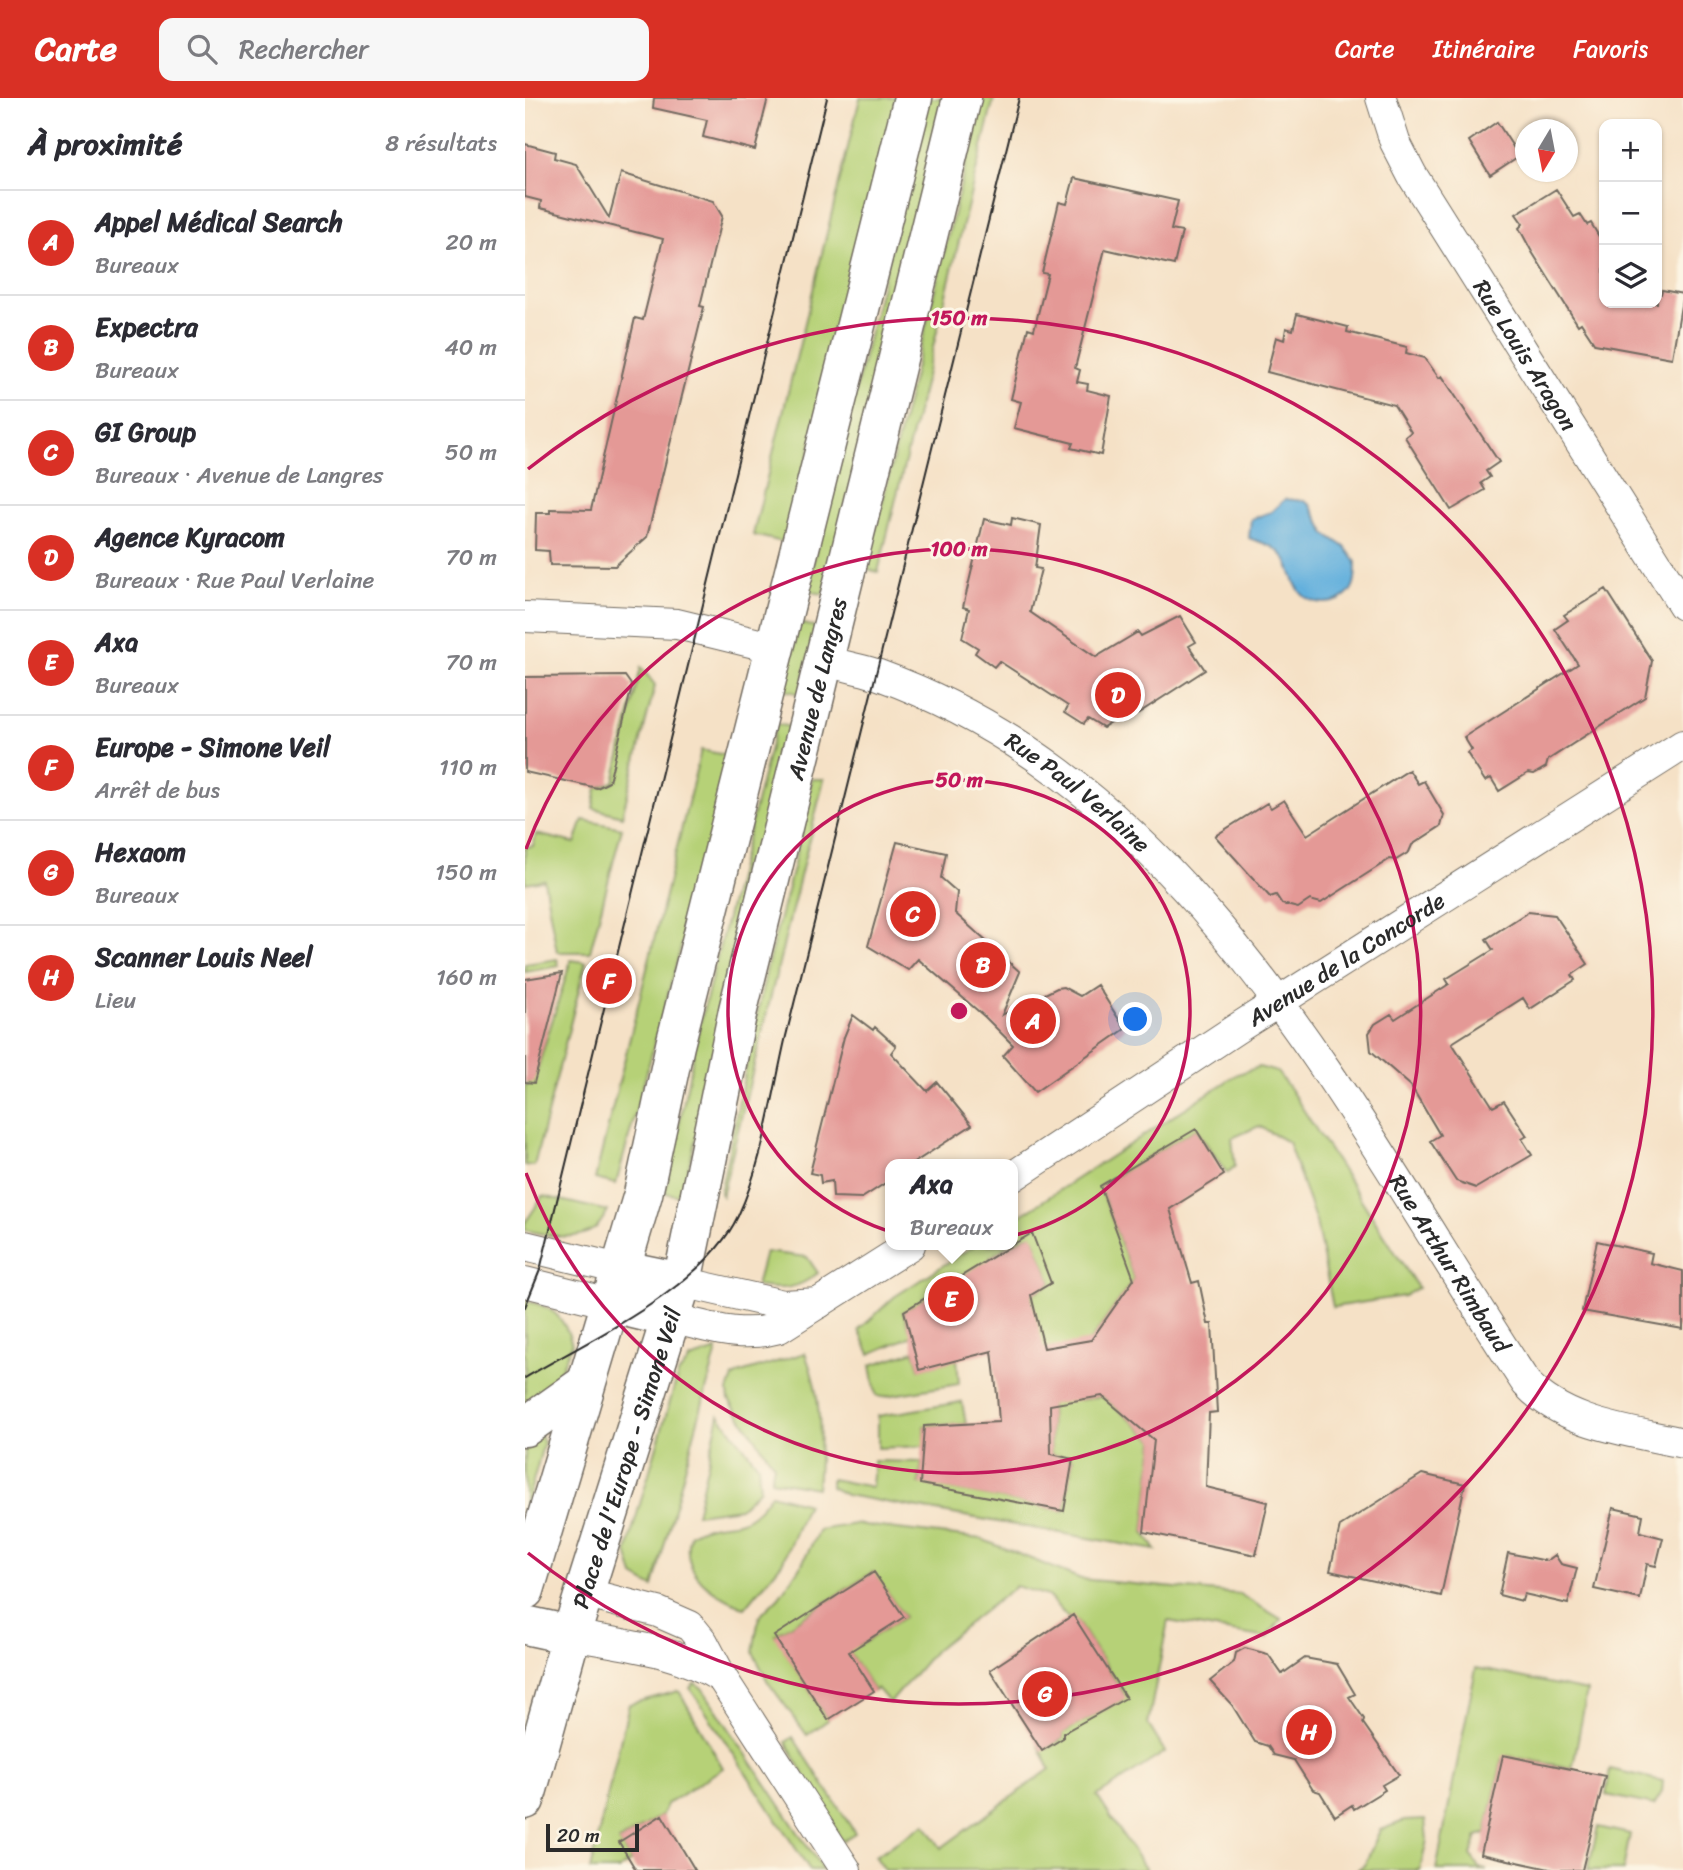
<!DOCTYPE html>
<html lang="fr">
<head>
<meta charset="utf-8">
<style>
  :root { --surface:#fff; --page:#f7f7f7; --text:#2b2b33; --muted:#7c7c81; --line:#e1e1e2; --accent:#d93025 }
  body { margin:0; font-family:Sriracha,sans-serif; background:var(--page); color:var(--text) }
  .controls { position:absolute; right:21px; top:21px; display:grid; overflow:hidden; border-radius:14px; box-shadow:0 2px 5px #0004 }
  .controls button { width:63px; height:63px; display:grid; place-items:center; padding:0; border:0; border-bottom:2px solid var(--line); background:var(--surface); color:var(--text); font:35px sans-serif }
  .compass { position:absolute; left:990px; top:21px; width:63px; height:63px; border-radius:50%; background:var(--surface); box-shadow:0 2px 5px #0004; rotate:190deg }
  .scale { position:absolute; left:21px; bottom:18px; width:93px; box-sizing:border-box; padding-left:7px; border:4px solid #2b2b2b; border-top:0; font-size:19px; line-height:24px; white-space:nowrap; color:#2b2b2b; -webkit-text-stroke:5px #fcf5e5; paint-order:stroke }
  .you { position:absolute; left:611px; top:922px; width:24px; height:24px; margin:-18px; border:5px solid #fff; border-radius:50%; background:#1a73e8; box-shadow:0 0 0 10px #1a73e833 }
  .badge { display:grid; place-items:center; width:46px; height:46px; border-radius:50%; background:var(--accent); color:#fff; font-size:23px; font-weight:700 }
  .pin { position:absolute; translate:-50% -50%; border:4px solid #fff; box-shadow:0 2px 7px #0006 }
  .popup { position:absolute; left:360px; top:1061px; width:133px; height:91px; box-sizing:border-box; display:grid; place-content:center; border-radius:14px; background:var(--surface); filter:drop-shadow(0 2px 5px #0005); font-size:23px; white-space:nowrap; color:var(--muted) }
  .popup b { font-size:26px; color:var(--text) }
  .popup::after { content:''; position:absolute; left:50%; top:100%; margin-left:-14px; border:14px solid transparent; border-top-color:var(--surface) }
  .list { margin:0; padding:0; list-style:none }
  h2 { display:flex; justify-content:space-between; align-items:center; height:91px; margin:0; padding:0 28px; font-size:30px }
  h2 small { font-size:23px; font-weight:400; color:var(--muted) }
  .list li { display:grid; grid-template-columns:46px 1fr auto; gap:21px; align-items:center; box-sizing:border-box; height:105px; padding:0 28px; border-top:2px solid var(--line) }
  .list b { display:block; font-size:26px; white-space:nowrap }
  .list p { margin:0; font-size:23px; white-space:nowrap; color:var(--muted) }
  .list em { font-size:23px; font-style:normal; color:var(--muted) }
  .icon { flex:none; width:38px; height:38px; fill:none; stroke:currentColor; stroke-width:2; stroke-linecap:round; stroke-linejoin:round }
  .map { position:relative; flex:none; width:1158px; height:1772px; overflow:hidden }
  header { display:flex; align-items:center; gap:42px; box-sizing:border-box; height:98px; padding:0 35px; background:var(--accent); color:#fff }
  header strong { font-size:33px }
  nav { display:flex; gap:38px; margin-inline-start:auto; font-size:24px }
  .search { width:490px; height:63px; background:var(--page); display:flex; align-items:center; gap:18px; box-sizing:border-box; padding:0 24px; border-radius:14px; color:var(--muted); font-size:26px }
  main { display:flex }
  aside { flex:1; background:var(--surface) }
  .map>svg:first-child { display:block }
  .green { fill:#b6d177; stroke:#707e51; stroke-width:2 }
  .water { fill:#64b0dd; stroke:#486e84; stroke-width:2 }
  .building { fill:#e49996 }
  .lines { fill:none; stroke-linecap:round; stroke-linejoin:round }
  .minor-casing { stroke:#726b61; stroke-width:32 }
  .tertiary-casing { stroke:#726b61; stroke-width:41 }
  .primary-casing { stroke:#726b61; stroke-width:41 }
  .minor { stroke:#fff; stroke-width:30 }
  .tertiary { stroke:#fff; stroke-width:38 }
  .primary { stroke:#fff; stroke-width:38 }
  .tram { stroke:#2b2b2b; stroke-width:2 }
  .ring { fill:none; stroke:#c2185b; stroke-width:3.5 }
  .labels { text-anchor:middle; dominant-baseline:central; stroke-width:6; stroke-linejoin:round; paint-order:stroke }
  .street-label { font-size:23px; fill:#2b2b2b; stroke:#fcf5e5 }
  .centre { fill:#c2185b; stroke:#fcf5e5; stroke-width:3.5 }
  .ring-label { font-size:21px; text-anchor:middle; font-weight:bold; fill:#c2185b; stroke:#fcf5e5; stroke-width:6; stroke-linejoin:round; paint-order:stroke }
</style>
</head>
<body>
<header>
<strong>Carte</strong>
<div class="search"><svg class="icon" aria-label="search" viewBox="0 0 24 24"><circle cx="10" cy="10" r="6"/><path d="M15 15l6 6"/></svg>Rechercher</div>
<nav><a>Carte</a><a>Itinéraire</a><a>Favoris</a></nav>
</header>
<main>
<aside>
<h2>À proximité<small>8 résultats</small></h2>
<ul class="list">
<li><span class="badge">A</span><div><b>Appel Médical Search</b><p>Bureaux</p></div><em>20 m</em></li>
<li><span class="badge">B</span><div><b>Expectra</b><p>Bureaux</p></div><em>40 m</em></li>
<li><span class="badge">C</span><div><b>GI Group</b><p>Bureaux · Avenue de Langres</p></div><em>50 m</em></li>
<li><span class="badge">D</span><div><b>Agence Kyracom</b><p>Bureaux · Rue Paul Verlaine</p></div><em>70 m</em></li>
<li><span class="badge">E</span><div><b>Axa</b><p>Bureaux</p></div><em>70 m</em></li>
<li><span class="badge">F</span><div><b>Europe - Simone Veil</b><p>Arrêt de bus</p></div><em>110 m</em></li>
<li><span class="badge">G</span><div><b>Hexaom</b><p>Bureaux</p></div><em>150 m</em></li>
<li><span class="badge">H</span><div><b>Scanner Louis Neel</b><p>Lieu</p></div><em>160 m</em></li>
</ul>
</aside>
<div class="map">
<svg width="1158" height="1772" viewBox="0 0 1158 1772">
  <rect width="100%" height="100%" fill="#fcf5e5"/>
  <filter id="ink" filterUnits="userSpaceOnUse"><feTurbulence type="fractalNoise" baseFrequency=".0143" numOctaves="2"/><feDisplacementMap in="SourceGraphic" scale="14" xChannelSelector="R" yChannelSelector="G"/><feConvolveMatrix kernelMatrix="1 2 1 2 8 2 1 2 1" color-interpolation-filters="sRGB"/></filter>
  <filter id="wash" filterUnits="userSpaceOnUse"><feTurbulence type="fractalNoise" baseFrequency=".00686" numOctaves="4" result="noise"/><feDisplacementMap in="SourceGraphic" scale="28" xChannelSelector="R" yChannelSelector="G"/><feGaussianBlur stdDeviation="1.57" result="paint"/><feColorMatrix in="noise" values="0 0 0 0 0 0 0 0 0 0 0 0 0 0 0 0 0 1.4 0 .05"/><feComposite in="paint" operator="in"/></filter>
  <g filter="url(#wash)">
    <rect width="100%" height="100%" fill="#f5e1c6"/>
    <path class="green" d="M335,0H371L262,445L228,437Z
      M403,0H421L299,496L281,493Z
      M457,0H469L353,474L341,471Z
      M274,525L291,529L275,596L259,592Z
      M116,569L130,587L97,718L68,710L72,690L89,684Z
      M251,626L267,629L157,1098L140,1095L174,930Z
      M176,652L205,658L186,740L91,1086L70,1081Z
      M287,681H299L197,1098L195,1095L242,869L268,770Z
      M58,722L97,730L65,854H32L19,782L0,785V749L8,748L11,736L50,745Z
      M32,861L34,868L0,874V866Z
      M46,862L61,864L9,1068L0,1067V988L10,979Z
      M734,969L752,974L765,991L893,1190L879,1198L808,1209L791,1124L763,1044L734,1028L707,1040L710,1068L702,1075L671,1031L575,1088L609,1181L566,1242L519,1271L506,1197L526,1185L507,1136L487,1145V1123L713,976Z
      M18,1098L83,1113C79,1118 75,1127 69,1131C51,1144 20,1137 0,1132V1125Z
      M450,1147H484L465,1159L466,1161L378,1214L387,1238L345,1256L334,1232L369,1199Z
      M240,1154L282,1159L293,1175C272,1192 257,1192 231,1188Z
      M0,1203C28,1208 39,1219 47,1246L27,1292L0,1318Z
      M192,1252L128,1489L109,1478L102,1454L108,1430L153,1276L165,1261Z
      M389,1253L394,1271L432,1261L434,1286L356,1299L351,1297L346,1267Z
      M280,1255C298,1300 296,1342 292,1390L246,1382L249,1367L204,1302L203,1293L208,1279L216,1275Z
      M525,1296L556,1302L577,1298L629,1342L619,1434L631,1452L321,1397L306,1389V1381L347,1389L349,1363L397,1364L394,1385L539,1413L548,1361L526,1356Z
      M437,1304L441,1326L399,1328V1348L353,1350V1318Z
      M194,1317L233,1367L235,1391L215,1410L171,1416Z
      M15,1337L19,1344L0,1412V1341Z
      M246,1396L282,1406L257,1465L220,1510C189,1496 153,1476 165,1436C201,1416 216,1440 246,1396Z
      M330,1426L456,1441L556,1481L714,1496L756,1521L742,1540L643,1523L623,1626L640,1654L572,1698L621,1772H360L350,1758L400,1726L416,1750L525,1671L514,1648L522,1651L538,1640V1635L598,1601L599,1596L551,1522L544,1521L523,1498L491,1488L410,1552L365,1605L352,1590L349,1593L321,1550L335,1547L379,1519L348,1474L250,1537L303,1622L282,1637L243,1584L228,1554L234,1519L254,1499L277,1466L294,1432Z
      M951,1570L1062,1593L1049,1663L1047,1670L983,1658L977,1662L961,1735L952,1738L946,1757L954,1770L962,1772H911Z
      M170,1585L177,1590L298,1772H285L165,1590Z
      M154,1593L198,1670L142,1706L137,1717L94,1743L106,1763L93,1772H65L104,1606Z
      M268,1639L330,1735L317,1743L261,1644Z
      M1085,1671L1138,1683L1137,1694L1129,1707L1081,1697Z
      M900,1722L902,1742L895,1772H832L840,1766L855,1732L879,1723Z
      M1073,1729L1105,1736L1098,1772H1063Z"/>
    <path class="water" d="M760,401L779,403L785,407L801,436L820,449L831,464C831,471 831,479 829,486C823,506 793,511 778,497C767,487 767,469 758,458C748,446 736,445 724,440L726,421L746,414Z"/>
    <g id="blocks">
      <path class="building" d="M129,0H243L230,52L178,39L182,22L128,10Z
        M972,24L994,58L965,77L944,43Z
        M0,46L30,54L29,60L51,66L84,120L96,75L188,103L197,118L175,208L179,209L122,439L90,468L25,467L24,453L10,452L11,415H25V411L66,412L110,220L118,222L138,141L15,110L16,103L0,99Z
        M549,80L653,103L646,132L657,134L649,167L580,151L550,270L555,272L552,284L563,286L562,292L586,298L576,357L546,350L548,345L489,330L496,304L486,301L503,230L509,232L523,176L517,175L534,104L542,106Z
        M1031,91L1049,119L1055,116L1062,127L1066,125L1079,147V205H1132V196H1136L1137,192L1158,196L1147,260L1070,246L1056,225L1053,227L1007,154L994,130L998,126L991,116Z
        M772,216L823,229L822,234L882,249L881,255L900,260L914,280L917,278L974,364L961,373L965,379L956,385L960,392L926,412L880,339L886,334L869,307L742,274L751,239L759,242L761,230L768,232Z
        M487,420L516,427L510,470L516,471L505,514L571,559L613,534L616,538L655,518L671,544L664,548L680,572L603,622L599,617L578,630L563,621L559,626L540,614L543,608L474,563L469,569L450,555L453,550L437,540L444,511L438,509L459,421L486,427Z
        M1081,491L1127,563L1120,599L1023,662L1021,669L1009,676L1003,675L974,693L966,680L960,683L942,655L947,652L939,639L1053,566L1030,531L1043,522L1039,517Z
        M100,578L107,588L84,684L72,690L0,674V579Z
        M884,672L893,686L899,683L919,717L916,728L887,747L884,754L871,762L865,761L796,805L785,802L773,810L757,806L751,797L745,799L690,738L742,705L746,710L759,702L782,737Z
        M372,744L421,755L416,780L432,794L430,815L495,874L477,917L532,890L538,889L555,898L572,887L600,931L510,994L478,958L488,947L460,919L393,861L383,872L343,848Z
        M1003,814L1030,817L1063,866L1047,877L1050,882L1005,911L998,900L927,945L968,1009L979,1003L1002,1038L997,1041L1007,1057L951,1090L931,1083L905,1043L915,1037L886,988L846,953L844,935L850,926L866,916L870,921L924,886L921,881L968,852L961,841Z
        M37,875L9,985L0,984V881Z
        M328,917L348,932L350,929L371,948L366,955L402,993L412,984L447,1027L387,1066H365V1082L337,1100L308,1099L307,1083L296,1085L295,1077L285,1075L319,939Z
        M671,1031L699,1077L645,1111L667,1185L674,1183L683,1226H687L692,1314L684,1315L681,1389L743,1404L731,1457L619,1434L629,1342L577,1298L525,1307L526,1356L548,1361L539,1413L395,1386L399,1328L474,1324L472,1297L467,1253L394,1272L379,1213L507,1135L526,1185L506,1197L519,1250L566,1242L609,1181L575,1088Z
        M1072,1143L1127,1155L1125,1165L1158,1173V1231L1057,1213Z
        M897,1376L940,1386L916,1498L805,1473L815,1428Z
        M1088,1410L1118,1417L1115,1434L1138,1440L1131,1468L1122,1466L1115,1501L1069,1491Z
        M983,1455L1022,1463L1030,1457L1036,1466L1052,1470L1043,1506L999,1496L997,1503L974,1497Z
        M349,1474L379,1519L324,1554L349,1593L303,1622L249,1538Z
        M548,1517L601,1600L538,1635V1640L517,1653L465,1572Z
        M720,1550L743,1556L757,1576L780,1560L812,1566L830,1596L824,1599L839,1621L838,1625L874,1677L857,1687L860,1692L829,1711L827,1707L810,1718L795,1694L788,1692L769,1662L749,1657L743,1648L730,1644L707,1607L685,1583L709,1564L711,1555Z
        M978,1657L1080,1678L1057,1772H1029L956,1756Z
        M137,1717L170,1772H111L94,1744Z"/>
    </g>
  </g>
  <g filter="url(#ink)">
    <use href="#blocks" fill-opacity="0" stroke="#726b61" stroke-width="2"/>
    <g class="lines">
      <defs>
        <g id="minor">
          <path id="s1" d="M856,0L870,44L887,77L1158,507"/>
          <path d="M0,519L152,526L250,550"/>
          <path id="s2" d="M298,563C316,567 336,571 354,577C673,693 826,1021 1001,1285C1040,1327 1105,1333 1158,1345"/>
          <path id="s3" d="M487,1079L711,931L1158,647"/>
          <path d="M0,1148L94,1171"/>
          <path d="M0,1184L84,1205"/>
          <path d="M157,1184L258,1207L294,1205"/>
          <path d="M146,1220C184,1229 215,1241 254,1230L385,1147"/>
          <path d="M59,1495L133,1514L165,1528L178,1544L197,1580L321,1772"/>
          <path d="M46,1537C99,1547 150,1551 197,1580"/>
        </g>
        <path id="tertiary" d="M0,1329L59,1287"/>
        <g id="primary">
          <path d="M94,1171L157,1184"/>
          <path d="M84,1205L146,1220"/>
          <path d="M0,1492L118,1096L150,947L388,0"/>
          <path d="M0,1527L46,1537"/>
          <path id="s4" d="M0,1702L46,1537L157,1184L213,912L437,0"/>
        </g>
      </defs>
      <use href="#minor" class="minor-casing"/>
      <use href="#tertiary" class="tertiary-casing"/>
      <use href="#primary" class="primary-casing"/>
      <use href="#minor" class="minor"/>
      <use href="#tertiary" class="tertiary"/>
      <use href="#primary" class="primary"/>
      <path class="tram" d="M0,1209L15,1172L302,0
        M0,1280C67,1240 179,1190 213,1118C239,1062 247,998 261,938L494,0"/>
    </g>
  </g>
  <g class="ring">
    <circle cx="434" cy="913" r="231"/>
    <path d="M1 751A462 462 0 1 1 1 1075"/>
    <path d="M3 371A693 693 0 1 1 3 1455"/>
  </g>
  <g class="labels">
    <g class="street-label">
      <text stroke="none"><textPath href="#s1" startOffset="296">Rue Louis Aragon</textPath></text>
      <text stroke="none"><textPath href="#s4" startOffset="1150">Avenue de Langres</textPath></text>
      <text stroke="none"><textPath href="#s2" startOffset="290">Rue Paul Verlaine</textPath></text>
      <text stroke="none"><textPath href="#s3" startOffset="399">Avenue de la Concorde</textPath></text>
      <text stroke="none"><textPath href="#s2" startOffset="894">Rue Arthur Rimbaud</textPath></text>
      <text stroke="none"><textPath href="#s4" startOffset="357">Place de l'Europe - Simone Veil</textPath></text>
    </g>
  </g>
  <circle cx="434" cy="913" r="10" class="centre"/>
  <g class="ring-label">
    <text x="434" y="227">150 m</text>
    <text x="434" y="458">100 m</text>
    <text x="434" y="689">50 m</text>
  </g>
</svg>
<div class="controls">
<button>+</button>
<button>−</button>
<button><svg class="icon" aria-label="layers" viewBox="0 0 24 24"><path d="M12 4l9 5-9 5-9-5zM3 14l9 5 9-5"/></svg></button>
</div>
<svg class="compass" viewBox="-18 -18 36 36"><path d="M0-13l5 13h-10z" fill="#e53935"/><path d="M0 13l5-13h-10z" fill="#7c7c81"/></svg>
<div class="scale">20 m</div>
<div class="you"></div>
<div class="pin badge" style="left:508px;top:923px">A</div>
<div class="pin badge" style="left:458px;top:867px">B</div>
<div class="pin badge" style="left:388px;top:816px">C</div>
<div class="pin badge" style="left:593px;top:597px">D</div>
<div class="pin badge" style="left:426px;top:1201px">E</div>
<div class="popup"><b>Axa</b>Bureaux</div>
<div class="pin badge" style="left:84px;top:883px">F</div>
<div class="pin badge" style="left:520px;top:1596px">G</div>
<div class="pin badge" style="left:784px;top:1634px">H</div>
</div>
</main>
</body>
</html>
